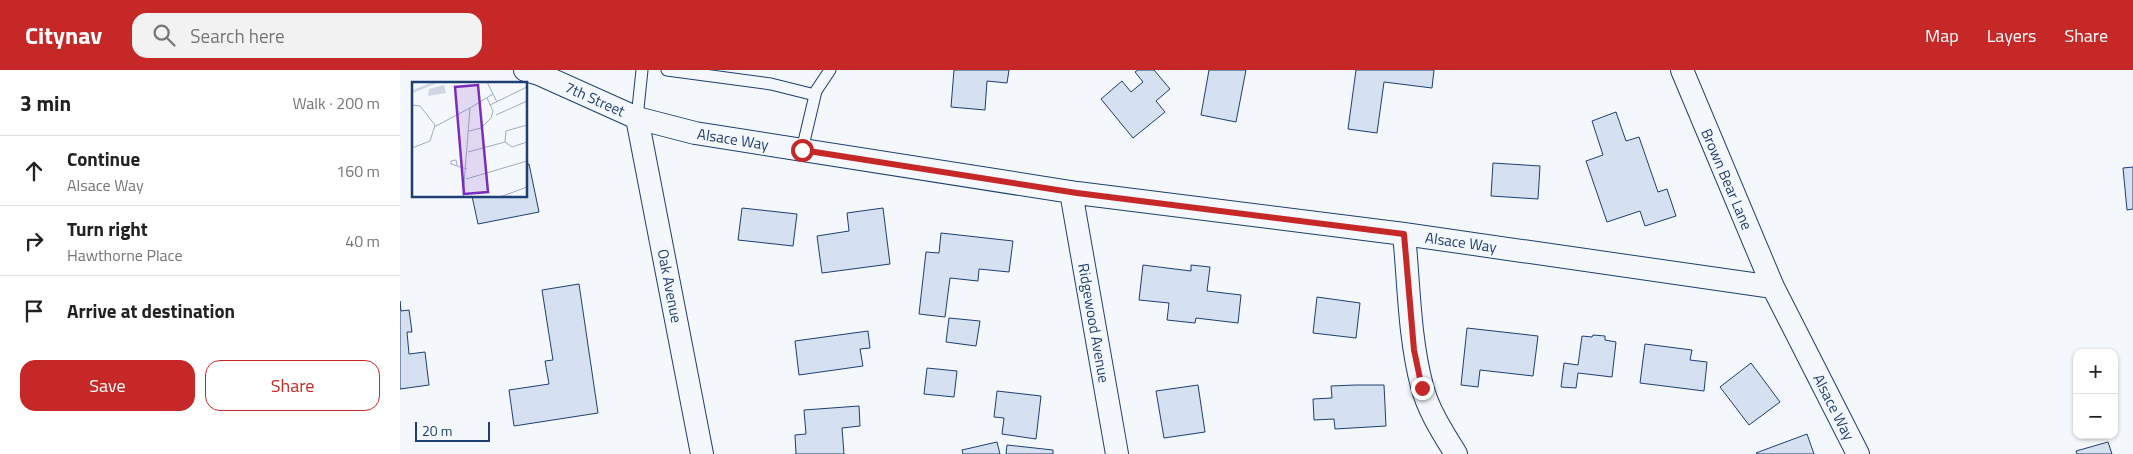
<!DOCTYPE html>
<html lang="en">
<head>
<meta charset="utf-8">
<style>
  :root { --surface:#fff; --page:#f2f2f2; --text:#222; --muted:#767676; --line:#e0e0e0; --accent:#c62828 }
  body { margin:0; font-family:"Titillium Web",sans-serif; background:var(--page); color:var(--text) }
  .controls { position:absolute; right:15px; bottom:15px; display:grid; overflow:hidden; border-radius:10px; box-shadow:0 1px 4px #0004 }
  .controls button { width:45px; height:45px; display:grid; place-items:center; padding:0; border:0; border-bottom:1px solid var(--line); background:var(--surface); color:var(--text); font:25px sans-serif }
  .scale { position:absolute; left:15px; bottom:12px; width:75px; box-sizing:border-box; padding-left:5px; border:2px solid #1d3f73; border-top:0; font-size:14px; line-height:18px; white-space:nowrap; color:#1d3f73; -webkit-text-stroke:4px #f4f7fb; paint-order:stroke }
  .stop { position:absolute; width:15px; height:15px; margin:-11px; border:4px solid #c62828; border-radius:50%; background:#fff }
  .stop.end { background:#c62828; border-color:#fff; box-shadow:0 1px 5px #0008 }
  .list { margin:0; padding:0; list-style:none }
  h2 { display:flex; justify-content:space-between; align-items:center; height:65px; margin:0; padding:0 20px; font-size:21px }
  h2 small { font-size:16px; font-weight:400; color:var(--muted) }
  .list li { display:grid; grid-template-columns:32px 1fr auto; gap:15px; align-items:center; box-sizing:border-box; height:70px; padding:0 20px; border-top:1px solid var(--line) }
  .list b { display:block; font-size:19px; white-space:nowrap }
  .list p { margin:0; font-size:16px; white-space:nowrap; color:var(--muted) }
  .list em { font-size:16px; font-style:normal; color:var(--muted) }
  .actions { display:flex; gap:10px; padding:15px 20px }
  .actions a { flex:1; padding:11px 0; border:1px solid var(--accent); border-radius:15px; text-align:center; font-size:18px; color:var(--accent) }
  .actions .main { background:var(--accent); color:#fff }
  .icon { flex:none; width:28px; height:28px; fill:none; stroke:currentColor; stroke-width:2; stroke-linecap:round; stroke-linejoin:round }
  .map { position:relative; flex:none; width:1733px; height:384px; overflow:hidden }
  header { display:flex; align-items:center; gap:30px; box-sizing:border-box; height:70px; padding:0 25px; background:var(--accent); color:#fff }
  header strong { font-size:24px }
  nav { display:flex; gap:28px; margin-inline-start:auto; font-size:18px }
  .search { width:350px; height:45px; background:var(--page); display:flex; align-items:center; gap:12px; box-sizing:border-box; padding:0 18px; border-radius:15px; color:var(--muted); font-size:19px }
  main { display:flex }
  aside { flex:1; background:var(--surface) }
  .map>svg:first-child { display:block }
  .building { fill:#d5e0f0; stroke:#1d3f73 }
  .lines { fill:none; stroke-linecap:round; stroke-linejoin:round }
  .lane-casing { stroke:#1d3f73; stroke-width:13 }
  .street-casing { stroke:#1d3f73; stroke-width:24 }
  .lane { stroke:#f4f7fb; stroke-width:11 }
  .street { stroke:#f4f7fb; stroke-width:22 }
  .route { stroke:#c62828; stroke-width:6 }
  .labels { text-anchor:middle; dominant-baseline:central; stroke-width:4; stroke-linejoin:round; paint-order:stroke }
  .street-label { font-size:15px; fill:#1d3f73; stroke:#f4f7fb }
  .inset-river { fill:none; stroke:#cfd7e4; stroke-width:2.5 }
  .inset-road { fill:none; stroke:#9eadc5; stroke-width:1 }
  .view { fill:#7b2cbf; fill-opacity:0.15; stroke:#7b2cbf; stroke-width:2.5 }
  .inset-edge { fill:none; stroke:#1d3f73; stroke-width:2.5 }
</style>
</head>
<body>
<header>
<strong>Citynav</strong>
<div class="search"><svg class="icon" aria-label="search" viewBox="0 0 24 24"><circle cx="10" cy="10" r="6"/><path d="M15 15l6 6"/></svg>Search here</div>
<nav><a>Map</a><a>Layers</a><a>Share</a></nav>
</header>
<main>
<aside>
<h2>3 min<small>Walk · 200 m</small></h2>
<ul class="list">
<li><svg class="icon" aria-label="ahead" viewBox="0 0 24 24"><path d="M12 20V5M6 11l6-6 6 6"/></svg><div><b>Continue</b><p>Alsace Way</p></div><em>160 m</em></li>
<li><svg class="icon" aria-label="right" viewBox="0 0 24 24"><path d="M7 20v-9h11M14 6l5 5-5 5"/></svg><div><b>Turn right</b><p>Hawthorne Place</p></div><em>40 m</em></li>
<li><svg class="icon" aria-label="arrive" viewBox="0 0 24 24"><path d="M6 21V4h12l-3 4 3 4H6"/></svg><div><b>Arrive at destination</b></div></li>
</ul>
<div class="actions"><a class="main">Save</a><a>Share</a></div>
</aside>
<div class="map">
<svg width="1733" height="384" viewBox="0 0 1733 384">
  <rect width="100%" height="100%" fill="#f4f7fb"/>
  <path class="building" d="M554,0H609L607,13L587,11L585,40L551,37Z
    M738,0H754L770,19L756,31L765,42L733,68L701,29L722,11L731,22L743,12L735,2Z
    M809,0H846L836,52L801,45Z
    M956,0H1034L1032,18L984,12L977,63L948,59Z
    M1216,42L1226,71L1239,67L1258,122L1267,119L1276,146L1245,156L1240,141L1207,152L1186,91L1203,85L1192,51Z
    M1093,93L1140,96L1138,129L1091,126Z
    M126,94H129L139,142L78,154L72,126H126Z
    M1733,97V139L1727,140L1723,98Z
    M342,138L397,144L393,176L338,170Z
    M483,138L490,194L422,203L417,166L449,161L447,143Z
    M541,163L613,171L609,202L579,199L578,211L550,208L545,247L519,244L526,182L539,183Z
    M743,195L791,201V195L810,197L807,221L841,225L838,253L796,248L795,253L767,250L769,233L739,230Z
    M179,214L198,343L114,356L109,320L149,314L145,291L153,290L142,220Z
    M917,227L960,233L956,268L913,263Z
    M0,231L1,241L9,240L12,262H7L9,284L25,282L29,315L0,319Z
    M549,248L580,251L576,276L546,272Z
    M1067,258L1138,266L1133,306L1080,300L1078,317L1061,315Z
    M468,261L470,278L460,279L463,296L399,305L395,271Z
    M1193,265L1205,266V270L1216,272L1212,307L1178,303L1176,318L1161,317L1164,293L1178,295L1182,266L1192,267Z
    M1245,274L1292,280L1290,290L1307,292L1304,321L1240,313Z
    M1351,293L1380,332L1349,355L1320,317Z
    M527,298L557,301L554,327L524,324Z
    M798,315L805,362L764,368L756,321Z
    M955,315H984L986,356L935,359L934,349L914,350L913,329L932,328L931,316Z
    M597,321L641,326L636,369L602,364L604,348L594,347Z
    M459,336L460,356L442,358L444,384H396L395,365L406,364L404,340Z
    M1407,364L1414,384H1357L1356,383Z
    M597,372L600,384H563L562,380Z
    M1708,372L1712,384H1677L1676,381Z
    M607,375L653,380V384H606Z"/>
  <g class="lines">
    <defs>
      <path id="lane" d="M267,0L371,14L415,25
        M237,48L242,0
        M402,80L416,21L430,0"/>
      <path id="street" d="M125,0L139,4L237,48L295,63L677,123L1004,164L1373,217L1458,384
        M1282,0L1373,217
        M237,48L302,384
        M671,122L717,384
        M1004,164C1009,214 1009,267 1022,316C1028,340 1043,363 1056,384"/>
    </defs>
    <use href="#lane" class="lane-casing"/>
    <use href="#street" class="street-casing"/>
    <use href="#lane" class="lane"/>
    <use href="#street" class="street"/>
  </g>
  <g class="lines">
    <path class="route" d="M402,80L677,123L1004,164L1014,280L1022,318"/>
  </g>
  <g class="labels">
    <g class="street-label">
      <text transform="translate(195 29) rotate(24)">7th Street</text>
      <text transform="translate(333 69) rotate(9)">Alsace Way</text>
      <text transform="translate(1327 109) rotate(67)">Brown Bear Lane</text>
      <text transform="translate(1061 172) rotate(8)">Alsace Way</text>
      <text transform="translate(270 216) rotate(79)">Oak Avenue</text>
      <text transform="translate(694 253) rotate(80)">Ridgewood Avenue</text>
      <text transform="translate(1434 337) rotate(63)">Alsace Way</text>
    </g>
  </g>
  <g transform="translate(12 12)">
    <rect width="115" height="115" fill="#f4f7fb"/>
    <path d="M32,3L34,11L16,14L17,7Z" fill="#cfd7e4"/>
    <path class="inset-river" d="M0,10L24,0"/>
    <path class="inset-road" d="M75,0L85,20M0,23L8,24L23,43L18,59L0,66M78,23L115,5M84,33L115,19M22,45L58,26M57,49L69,46L79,36L81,29L75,16M93,60L94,49L115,43M56,70L93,60L100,65L115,60M45,83L44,78L39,79V82L55,87M54,97L115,79M51,115L58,26L81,12M88,115L115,105"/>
    <path class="view" d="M66,3L76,110L52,112L43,5Z"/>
    <rect width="115" height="115" class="inset-edge"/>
  </g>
</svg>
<div class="controls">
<button>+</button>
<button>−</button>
</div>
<div class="scale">20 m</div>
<div class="stop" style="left:402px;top:80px"></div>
<div class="stop end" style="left:1022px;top:318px"></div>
</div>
</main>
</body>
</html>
